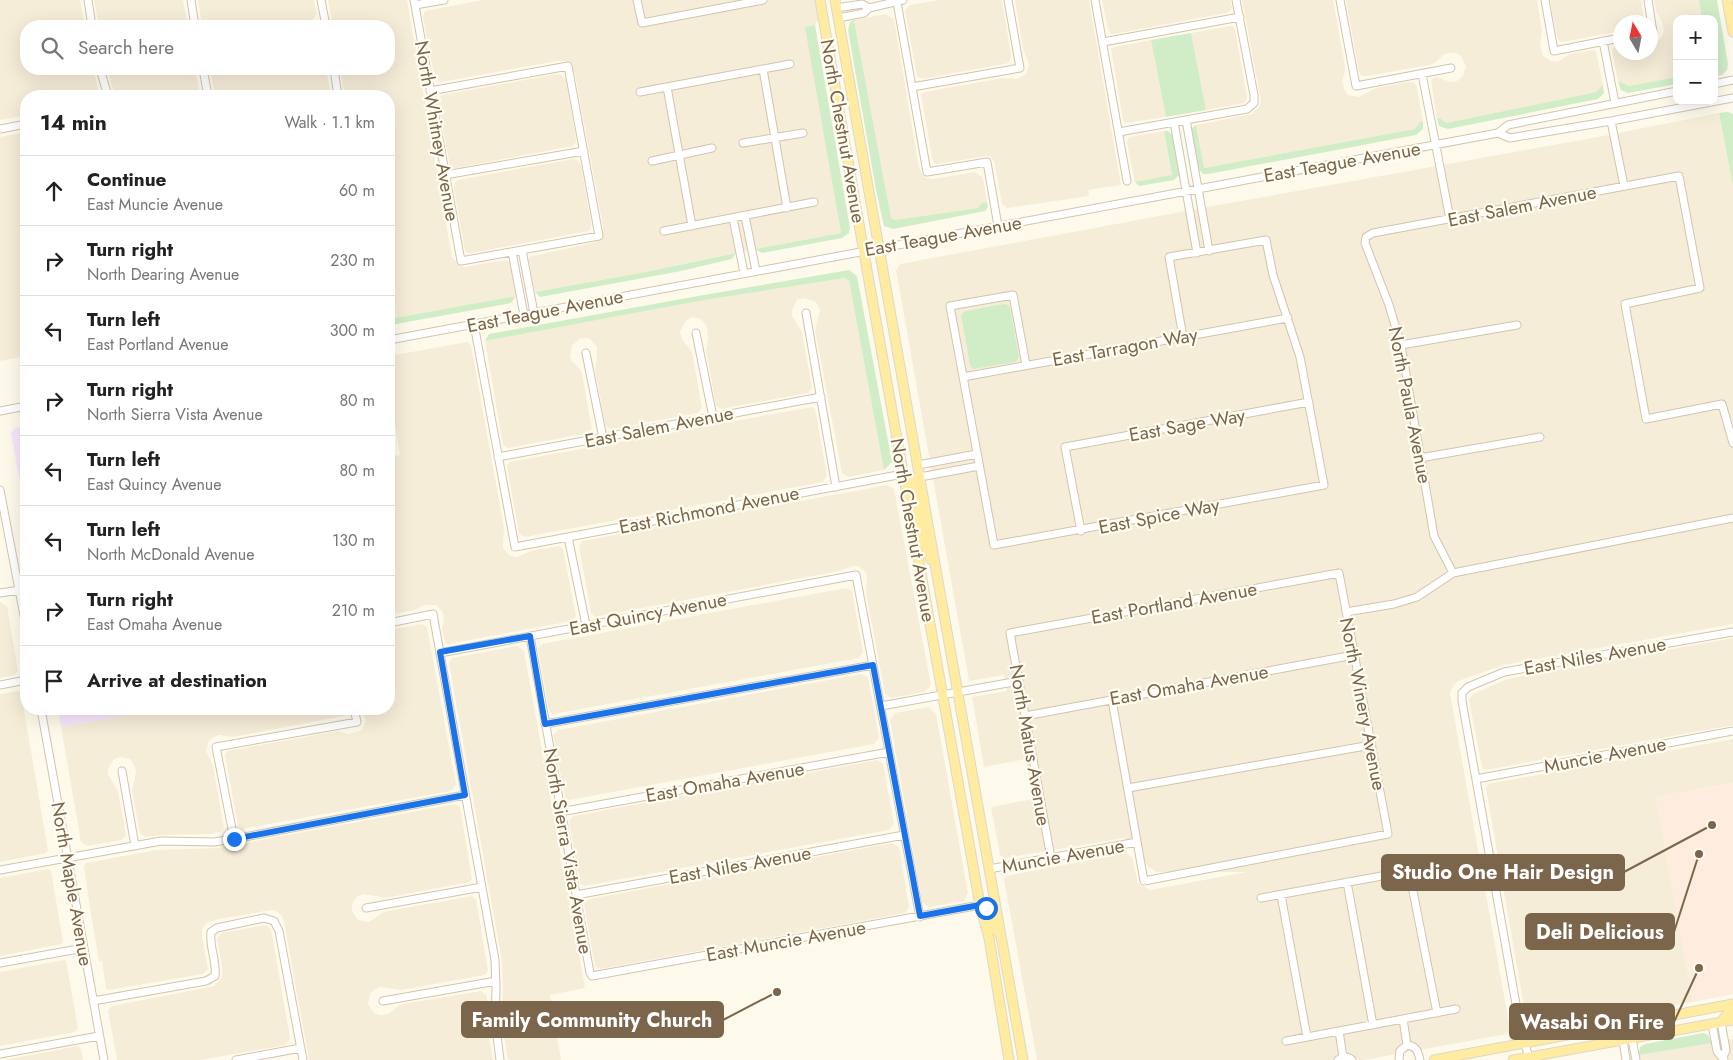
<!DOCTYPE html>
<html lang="en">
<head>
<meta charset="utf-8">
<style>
  :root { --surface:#fff; --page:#f6f6f6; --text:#222; --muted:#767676; --line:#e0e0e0 }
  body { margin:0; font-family:Jost,sans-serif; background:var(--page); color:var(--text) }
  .controls { position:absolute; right:15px; top:15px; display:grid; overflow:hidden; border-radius:10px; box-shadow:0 5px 20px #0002 }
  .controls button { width:45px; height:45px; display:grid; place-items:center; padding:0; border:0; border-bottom:1px solid var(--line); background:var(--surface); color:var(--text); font:25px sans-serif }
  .compass { position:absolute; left:1613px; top:15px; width:45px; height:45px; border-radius:50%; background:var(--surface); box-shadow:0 5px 20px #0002; rotate:350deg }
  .stop { position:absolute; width:15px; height:15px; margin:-11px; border:4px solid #1a73e8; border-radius:50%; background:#fff }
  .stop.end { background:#1a73e8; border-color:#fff; box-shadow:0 1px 5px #0008 }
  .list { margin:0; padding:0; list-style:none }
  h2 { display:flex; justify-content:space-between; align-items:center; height:65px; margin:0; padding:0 20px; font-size:21px }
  h2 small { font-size:16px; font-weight:400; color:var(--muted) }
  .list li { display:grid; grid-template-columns:32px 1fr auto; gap:15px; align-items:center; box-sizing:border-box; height:70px; padding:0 20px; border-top:1px solid var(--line) }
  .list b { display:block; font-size:19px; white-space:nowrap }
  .list p { margin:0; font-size:16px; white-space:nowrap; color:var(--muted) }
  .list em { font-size:16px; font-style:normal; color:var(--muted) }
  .icon { flex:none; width:28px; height:28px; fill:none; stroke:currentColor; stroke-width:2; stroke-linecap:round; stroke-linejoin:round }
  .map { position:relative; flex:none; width:1733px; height:1060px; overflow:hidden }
  .search { position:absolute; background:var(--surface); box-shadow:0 5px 20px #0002; left:20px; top:20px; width:375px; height:55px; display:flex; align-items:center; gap:12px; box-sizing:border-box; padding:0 18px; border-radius:20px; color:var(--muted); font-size:19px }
  .panel { position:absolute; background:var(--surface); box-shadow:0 5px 20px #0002; left:20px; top:90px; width:375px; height:625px; border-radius:20px }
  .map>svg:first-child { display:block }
  .residential { fill:#f6edd8 }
  .commercial { fill:#feedde }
  .education { fill:#f7e7fb }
  .park { fill:#d0edc7 }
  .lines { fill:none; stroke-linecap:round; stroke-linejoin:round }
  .minor-casing { stroke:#d2c4ae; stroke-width:9 }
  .major-casing { stroke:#ddd7d0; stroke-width:11 }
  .minor { stroke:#fff; stroke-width:7 }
  .major { stroke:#ffeca1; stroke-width:9 }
  .route { stroke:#1a73e8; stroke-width:6 }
  .labels { text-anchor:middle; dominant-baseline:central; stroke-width:4.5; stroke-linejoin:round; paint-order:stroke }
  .street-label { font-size:19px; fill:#7b654b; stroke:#fffcf2 }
  .leader { fill:none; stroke:#7b654b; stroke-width:2 }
  .callout-dot { fill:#7b654b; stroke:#fffcf2; stroke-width:2 }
  .callout { fill:#7b654b; stroke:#7b654b; stroke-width:2 }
  .callout-label { font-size:20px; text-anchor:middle; font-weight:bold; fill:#fff }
</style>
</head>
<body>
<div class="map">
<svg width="1733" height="1060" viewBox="0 0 1733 1060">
  <rect width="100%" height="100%" fill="#fefaeb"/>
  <path class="residential" d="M0,0H80L85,26H26V69H93L100,96H26V115L0,120Z
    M94,0H183L188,26H99Z
    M198,0H314L317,14L312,21L286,26H202Z
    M328,0H407L452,257L459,265L464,267L505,260L509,262L511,265L516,296L389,319V96H345L340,69H389V26H333Z
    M483,0H817L820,16L815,25L806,27L841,233L755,249L646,272L535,292L529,262V257L596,242L601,237L603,227L575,74L569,63L564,61H557L441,82L435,81L423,17L425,11Z
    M939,0H1002L1011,55L1009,63L923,79L917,77L905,10L910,5Z
    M1015,0H1089L1121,185L1088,190L1089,196L1007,208L1002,204L994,161L990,156H986L938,164L934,163L932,158L921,94L924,92L1003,78L1017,79L1026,74L1029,64L1023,49Z
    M1102,0H1230L1232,7L1231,10L1227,13L1114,34H1111L1108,29Z
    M1242,0H1333L1345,66V72L1342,81L1345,91L1348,95L1359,97L1376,88L1409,82H1414L1417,87L1423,122H1420L1415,129L1204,168L1196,125L1252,114L1259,107L1261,101Z
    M1346,0H1537L1542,31L1540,44L1543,56L1551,61L1557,62L1570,54L1592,50L1596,51L1603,85L1601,86L1598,92L1446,123L1440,118L1437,119L1431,81L1433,78L1437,77L1450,82L1457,81L1462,77L1466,67L1461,56L1456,53H1449L1443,55L1435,63L1429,65L1367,76H1362L1359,72Z
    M1550,0H1641L1644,22H1620V31L1563,42L1559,41L1557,37Z
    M1654,0H1699L1702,19H1677V77L1628,86L1621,82H1618L1612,51L1613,47L1620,44V52H1650L1651,44L1661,38L1664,31L1662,22L1656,11Z
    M886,14L894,19L919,168L922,174L926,178L933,179L975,172L983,178L987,202L982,203L979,208L895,220L891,218L854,20Z
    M1230,26H1233L1235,29L1247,97L1246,101L1244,103L1206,110L1191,33Z
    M1151,40L1166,117L1125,123L1123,120L1111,49L1115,47Z
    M107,69H195L200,96H115Z
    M210,69H326L331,96H215Z
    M557,74L561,75L566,80L576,138V142L573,146L456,168H452L450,166L438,104L439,98L442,95Z
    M1719,113L1733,186V624L1504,665L1458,681L1453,686L1450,693L1510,1029L1507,1034L1364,1060H1037L1004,879L1006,876L1127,853L1132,858L1138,883L1150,890L1247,872H1156L1149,867L1124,838L1005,858L1000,855L991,807L1033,799L1026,759L984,767L972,697L1007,691L1004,675L969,681L896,270L900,264L1213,206L1598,137Z
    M1164,131L1172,176L1135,182L1127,143L1128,139L1130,137Z
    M26,132V356L0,361V137Z
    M573,159L577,160L581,165L591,223V227L589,231L472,253H468L465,251L454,190L455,183L458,180Z
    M845,278L849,281L884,470L848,477L842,473L815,330L820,310L816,302L804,298L797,300L792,310V316L802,332L812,388L808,393L721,409L716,406L706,350L708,339L707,327L701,319L692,317L686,320L680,332L682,339L692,352L702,408L698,413L611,429L606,427L595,370L597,357V347L590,339L585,338L579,339L572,346L570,356L572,361L578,367L582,373L592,429L588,433L508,448L503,445L485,341L699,301Z
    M467,342L471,345L504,528L503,548L510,556L517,557L531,551L559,546L563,549L576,616L572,621L448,644L445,642L442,630L444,619L442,611L436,605H425L415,610L389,615V457L400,455L389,392V356Z
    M812,407L815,409L827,475L823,482L525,537L519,534L507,466L509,462Z
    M888,485L894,489L931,685L925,692L891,698L885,694L866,593L867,576L865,572L858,566H853L839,571L595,617L591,613L579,546L582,541Z
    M846,588L852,591L863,652L859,658L553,714L549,711L538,649L542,644Z
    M0,602L7,606L18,671L14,675L0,678Z
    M422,624L427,627L456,785L451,791L242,829L238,826L225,755L227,751L338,731L349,734L360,731L363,728L366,721L362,709H389V630Z
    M1733,638V725L1486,770L1482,767L1469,700L1473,694L1507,679Z
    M518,646L524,651L585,988L550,995L561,1060H508L501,1018L503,989L502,962L449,663L452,658Z
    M861,674L868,677L879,738L874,744L569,800L565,797L553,735L558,730Z
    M18,691L21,693L48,850L46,853L0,862V694Z
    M929,707L936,714L968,893L964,901L929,907L922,902L890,720L895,713Z
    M162,709H347V713L344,716L233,737L219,735L214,737L209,741L206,751L213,766L224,828L220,832L212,834L164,835L146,837L140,834L132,790L136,773L135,767L130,759L120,757L114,759L108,769V774L118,791L126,835L122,840L87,846L81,842L61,727Z
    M1733,739V783L1656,797L1693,1002L1532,1030L1527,1025L1486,788L1488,784Z
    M877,760L883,764L894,824L889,830L584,886L580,883L569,821L573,816Z
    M455,804L460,807L472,879L470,882L385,898L364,894L358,896L354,900L352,905V911L358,920L369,922L382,913L388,911L472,896L476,899L488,971L485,975L401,990L380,987L374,990L370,994L368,1004L374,1013L380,1015L388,1014L398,1006L403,1004L481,991L487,996L488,1032L493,1060H309L284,922L282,916L276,911L271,910L214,920L207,923L202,929V936L208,969L203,974L109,990L106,989L102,961H99L90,908L84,867L86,863L156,850L218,848Z
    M892,843L899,847L909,907L905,913L600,969L595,966L584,904L589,899Z
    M48,869L51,871L63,941L62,944L0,956V878Z
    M266,925L271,929L290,1038L286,1045L200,1060H117L108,1011L112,1006L214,986L222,978V966L217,939L221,933Z
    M64,960L66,961L78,1028L75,1032L0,1046V972Z
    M1733,1039V1060H1640L1639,1055Z
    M78,1046L81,1049L83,1060H4Z"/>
  <path class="commercial" d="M1733,783V994L1693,1002L1656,797Z"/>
  <path class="education" d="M26,426V515L11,433L15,428Z
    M58,709H162L61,727Z"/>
  <path class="park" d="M1699,0H1717L1728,64L1727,70L1722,75L1714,76V19H1702Z
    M854,20L891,218L895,220L978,208L982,203L987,202L988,207L985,211L893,229L884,226L876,190L848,30L850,22Z
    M815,25L850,228L849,233L842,238L762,253L755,249L841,233L805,27Z
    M1191,33L1206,110L1166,117L1151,40Z
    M1677,77V84L1628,93L1621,90L1618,82H1621L1628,86Z
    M1603,85L1604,93L1598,99L1448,129L1439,126L1437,119L1440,118L1446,123L1597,92L1601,86Z
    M1728,112L1733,114V186L1719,113Z
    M1420,122H1423V129L1416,135L1208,174H1203L1198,168L1192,131V128L1196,125L1204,168L1415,129Z
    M1164,131H1168L1172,135L1179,175L1174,180L1139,186L1135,182L1172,175Z
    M736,253L732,259L681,271L540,297L535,292L646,272Z
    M849,270L857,276L892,462L884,470L849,281L845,278L699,301L485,341L489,334L698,296Z
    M516,296L511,303L391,325L389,322V319Z
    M1004,304L1008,305L1010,308L1019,358L1015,362L973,369L970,365L961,315L965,311Z
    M1703,1033L1708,1035L1712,1043L1639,1055L1640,1047L1645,1044Z"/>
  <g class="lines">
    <defs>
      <path id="minor" d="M88,0L92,26
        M191,0L195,26
        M321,0L326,26
        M414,0L461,261L599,236L568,66L430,91
        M637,0L642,23L763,0
        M1095,0L1127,181
        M1340,0L1356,86L1451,68
        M1545,0L1554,51L1620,38
        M1648,0L1653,32H1650
        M897,2L927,172L987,162L998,226
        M415,5L444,0
        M836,8L862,4L869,8
        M838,18L864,13L869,8L903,0
        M1603,41L1615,103
        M1103,42L1240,17
        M100,69L108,96
        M203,69L208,96
        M334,69L338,96
        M763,69L787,208
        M1422,74L1450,219
        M1714,84L1733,80
        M667,87L692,226
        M912,87L1020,68L1008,0
        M640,92L790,64
        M1186,120L1209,251
        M1611,121L1624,186
        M1174,122L1197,253
        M0,129L26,124
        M1119,132L1247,109L1254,103V95L1236,0
        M1498,133L1510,138L1611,121L1733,98
        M743,143L803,133
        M652,161L712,148
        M445,175L584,151
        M745,216L756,271
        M733,218L744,273
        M664,231L814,202
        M522,250L534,313
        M512,252L524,315
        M806,313L836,487
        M474,324L515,547L903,474
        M696,333L713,417
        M389,340L1498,133L1508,125L1677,91
        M1401,345L1517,325
        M586,353L603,438
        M1026,365L1013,295L950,306L994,545L1324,485L1300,357L1273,275L1266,240L1169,257L1183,337
        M963,377L1288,318
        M0,411L26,406
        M498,457L821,397
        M1420,458L1540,437
        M918,465L977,454
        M920,477L979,466
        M0,490L26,626
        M1081,531L1065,447L1309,402
        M568,537L586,625
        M1453,573L1434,536L1401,345L1389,305L1365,243L1366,237L1373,233L1679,176L1700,288L1625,304L1646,419L1722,404L1733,443
        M0,593L20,590
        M1346,612L1394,604L1417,597L1453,573L1733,518
        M389,623L433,614L495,960L496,989L495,1020L500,1060
        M530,636L590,973L592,976L980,905
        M440,653L856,575L920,917
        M0,685L26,680
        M881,706L1019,681
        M41,709L104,1060
        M1025,716L1354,655
        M545,724L873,665
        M122,771L135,846
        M1476,779L1733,731
        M1128,788L1371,745
        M560,812L889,752
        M234,839L216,747L357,722L354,709
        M1051,858L1010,633L1339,573L1388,834L1144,881L1112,700
        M989,869L1137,842
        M0,870L161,841L214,842L234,839L465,795
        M1409,871L1437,1013
        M1347,882L1373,1025
        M576,895L904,835
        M1281,895L1307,1037
        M1261,898L1431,867
        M366,908L482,887
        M0,963L84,948
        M93,1001L206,981L215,976C217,961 209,947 211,932L217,928L264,918L274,921L279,931L303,1060
        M383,1001L496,981
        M1403,1019L1407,1045
        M1721,1022L1726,1050L1723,1057
        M1712,1024L1717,1051L1724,1060
        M1339,1031L1343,1057
        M1632,1039L1636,1060
        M1623,1040L1626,1060
        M1286,1041L1456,1009
        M0,1054L99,1036
        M1529,1057L1521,1032L1462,701V693L1468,687L1504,672L1733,632
        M236,1060L301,1048
        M1338,1060C1343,1056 1348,1056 1352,1060
        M1399,1060L1400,1051L1407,1045C1417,1046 1418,1052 1420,1060"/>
      <path id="major" d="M820,0L867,270L980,905L989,938L1009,1060
        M835,0L1023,1060
        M1727,0L1733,32
        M903,474L912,478L922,537L931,560
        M980,905L989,912L992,926L1000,934
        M1721,1022L1727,1014L1733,1012
        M1434,1060L1733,1004
        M1513,1060L1733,1020"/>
    </defs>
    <use href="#minor" class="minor-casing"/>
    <use href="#major" class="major-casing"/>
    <use href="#minor" class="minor"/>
    <use href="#major" class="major"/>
  </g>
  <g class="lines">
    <path class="route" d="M234,839L465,795L440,652L530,636L545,724L873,665L920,916L980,905L986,908"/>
  </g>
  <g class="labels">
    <g class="street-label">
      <text transform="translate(437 131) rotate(80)">North Whitney Avenue</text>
      <text transform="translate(843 131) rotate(80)">North Chestnut Avenue</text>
      <text transform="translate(1342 162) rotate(-10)">East Teague Avenue</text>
      <text transform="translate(1522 206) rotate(-11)">East Salem Avenue</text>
      <text transform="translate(943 236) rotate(-10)">East Teague Avenue</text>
      <text transform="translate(545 311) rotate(-11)">East Teague Avenue</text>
      <text transform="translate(1125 347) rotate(-10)">East Tarragon Way</text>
      <text transform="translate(1410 405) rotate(79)">North Paula Avenue</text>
      <text transform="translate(1187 425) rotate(-10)">East Sage Way</text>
      <text transform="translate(659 427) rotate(-11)">East Salem Avenue</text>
      <text transform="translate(709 510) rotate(-11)">East Richmond Avenue</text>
      <text transform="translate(1159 516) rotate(-11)">East Spice Way</text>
      <text transform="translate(913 530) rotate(80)">North Chestnut Avenue</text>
      <text transform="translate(1174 603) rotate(-10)">East Portland Avenue</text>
      <text transform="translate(648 614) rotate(-11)">East Quincy Avenue</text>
      <text transform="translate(1595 656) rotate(-10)">East Niles Avenue</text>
      <text transform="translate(1189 685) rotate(-10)">East Omaha Avenue</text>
      <text transform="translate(1363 704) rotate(79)">North Winery Avenue</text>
      <text transform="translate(1030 745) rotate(80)">North Matus Avenue</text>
      <text transform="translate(1605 755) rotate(-11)">Muncie Avenue</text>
      <text transform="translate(725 782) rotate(-10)">East Omaha Avenue</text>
      <text transform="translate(568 851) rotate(80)">North Sierra Vista Avenue</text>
      <text transform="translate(1063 856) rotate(-10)">Muncie Avenue</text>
      <text transform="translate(740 865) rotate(-10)">East Niles Avenue</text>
      <text transform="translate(72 884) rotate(80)">North Maple Avenue</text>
      <text transform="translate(786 941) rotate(-10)">East Muncie Avenue</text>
    </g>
  </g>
  <path class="leader" d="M1712 825L1624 872M1699 854L1674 932M777 992L723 1020M1699 968L1674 1022"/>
  <g class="callout-dot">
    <circle cx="1712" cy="825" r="5"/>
    <circle cx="1699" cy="854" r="5"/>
    <circle cx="777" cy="992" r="5"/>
    <circle cx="1699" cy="968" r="5"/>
  </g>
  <g class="callout">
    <rect x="1382" y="855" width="242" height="35" rx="5"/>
    <rect x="1526" y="914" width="148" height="35" rx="5"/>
    <rect x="462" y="1002" width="261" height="35" rx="5"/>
    <rect x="1510" y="1004" width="164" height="35" rx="5"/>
  </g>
  <g class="callout-label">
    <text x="1503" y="879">Studio One Hair Design</text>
    <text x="1600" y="939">Deli Delicious</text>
    <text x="592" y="1027">Family Community Church</text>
    <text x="1592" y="1029">Wasabi On Fire</text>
  </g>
</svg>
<div class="controls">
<button>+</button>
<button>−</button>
</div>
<svg class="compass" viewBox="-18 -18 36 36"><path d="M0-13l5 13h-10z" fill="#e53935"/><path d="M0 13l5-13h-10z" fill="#767676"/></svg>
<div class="stop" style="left:986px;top:908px"></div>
<div class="stop end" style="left:234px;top:839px"></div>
<div class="search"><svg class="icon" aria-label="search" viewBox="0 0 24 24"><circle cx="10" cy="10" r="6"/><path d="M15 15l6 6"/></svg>Search here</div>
<section class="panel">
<h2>14 min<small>Walk · 1.1 km</small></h2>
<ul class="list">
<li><svg class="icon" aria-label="ahead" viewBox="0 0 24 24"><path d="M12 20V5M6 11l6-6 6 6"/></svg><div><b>Continue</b><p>East Muncie Avenue</p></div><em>60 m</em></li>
<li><svg class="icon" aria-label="right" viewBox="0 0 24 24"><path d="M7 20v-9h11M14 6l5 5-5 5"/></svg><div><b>Turn right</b><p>North Dearing Avenue</p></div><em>230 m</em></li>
<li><svg class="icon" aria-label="left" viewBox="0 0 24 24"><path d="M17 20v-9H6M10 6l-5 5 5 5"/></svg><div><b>Turn left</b><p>East Portland Avenue</p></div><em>300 m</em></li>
<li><svg class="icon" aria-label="right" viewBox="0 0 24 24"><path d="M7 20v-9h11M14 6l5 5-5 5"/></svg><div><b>Turn right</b><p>North Sierra Vista Avenue</p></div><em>80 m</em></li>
<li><svg class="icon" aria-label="left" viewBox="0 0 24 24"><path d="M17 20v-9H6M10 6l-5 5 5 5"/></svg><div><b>Turn left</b><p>East Quincy Avenue</p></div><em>80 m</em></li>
<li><svg class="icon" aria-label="left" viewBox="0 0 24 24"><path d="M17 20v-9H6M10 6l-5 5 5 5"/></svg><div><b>Turn left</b><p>North McDonald Avenue</p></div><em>130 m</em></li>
<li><svg class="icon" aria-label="right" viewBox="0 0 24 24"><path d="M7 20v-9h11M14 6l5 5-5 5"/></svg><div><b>Turn right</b><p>East Omaha Avenue</p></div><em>210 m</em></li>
<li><svg class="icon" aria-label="arrive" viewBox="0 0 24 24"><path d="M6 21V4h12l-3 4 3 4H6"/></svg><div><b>Arrive at destination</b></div></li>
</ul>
</section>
</div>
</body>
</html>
